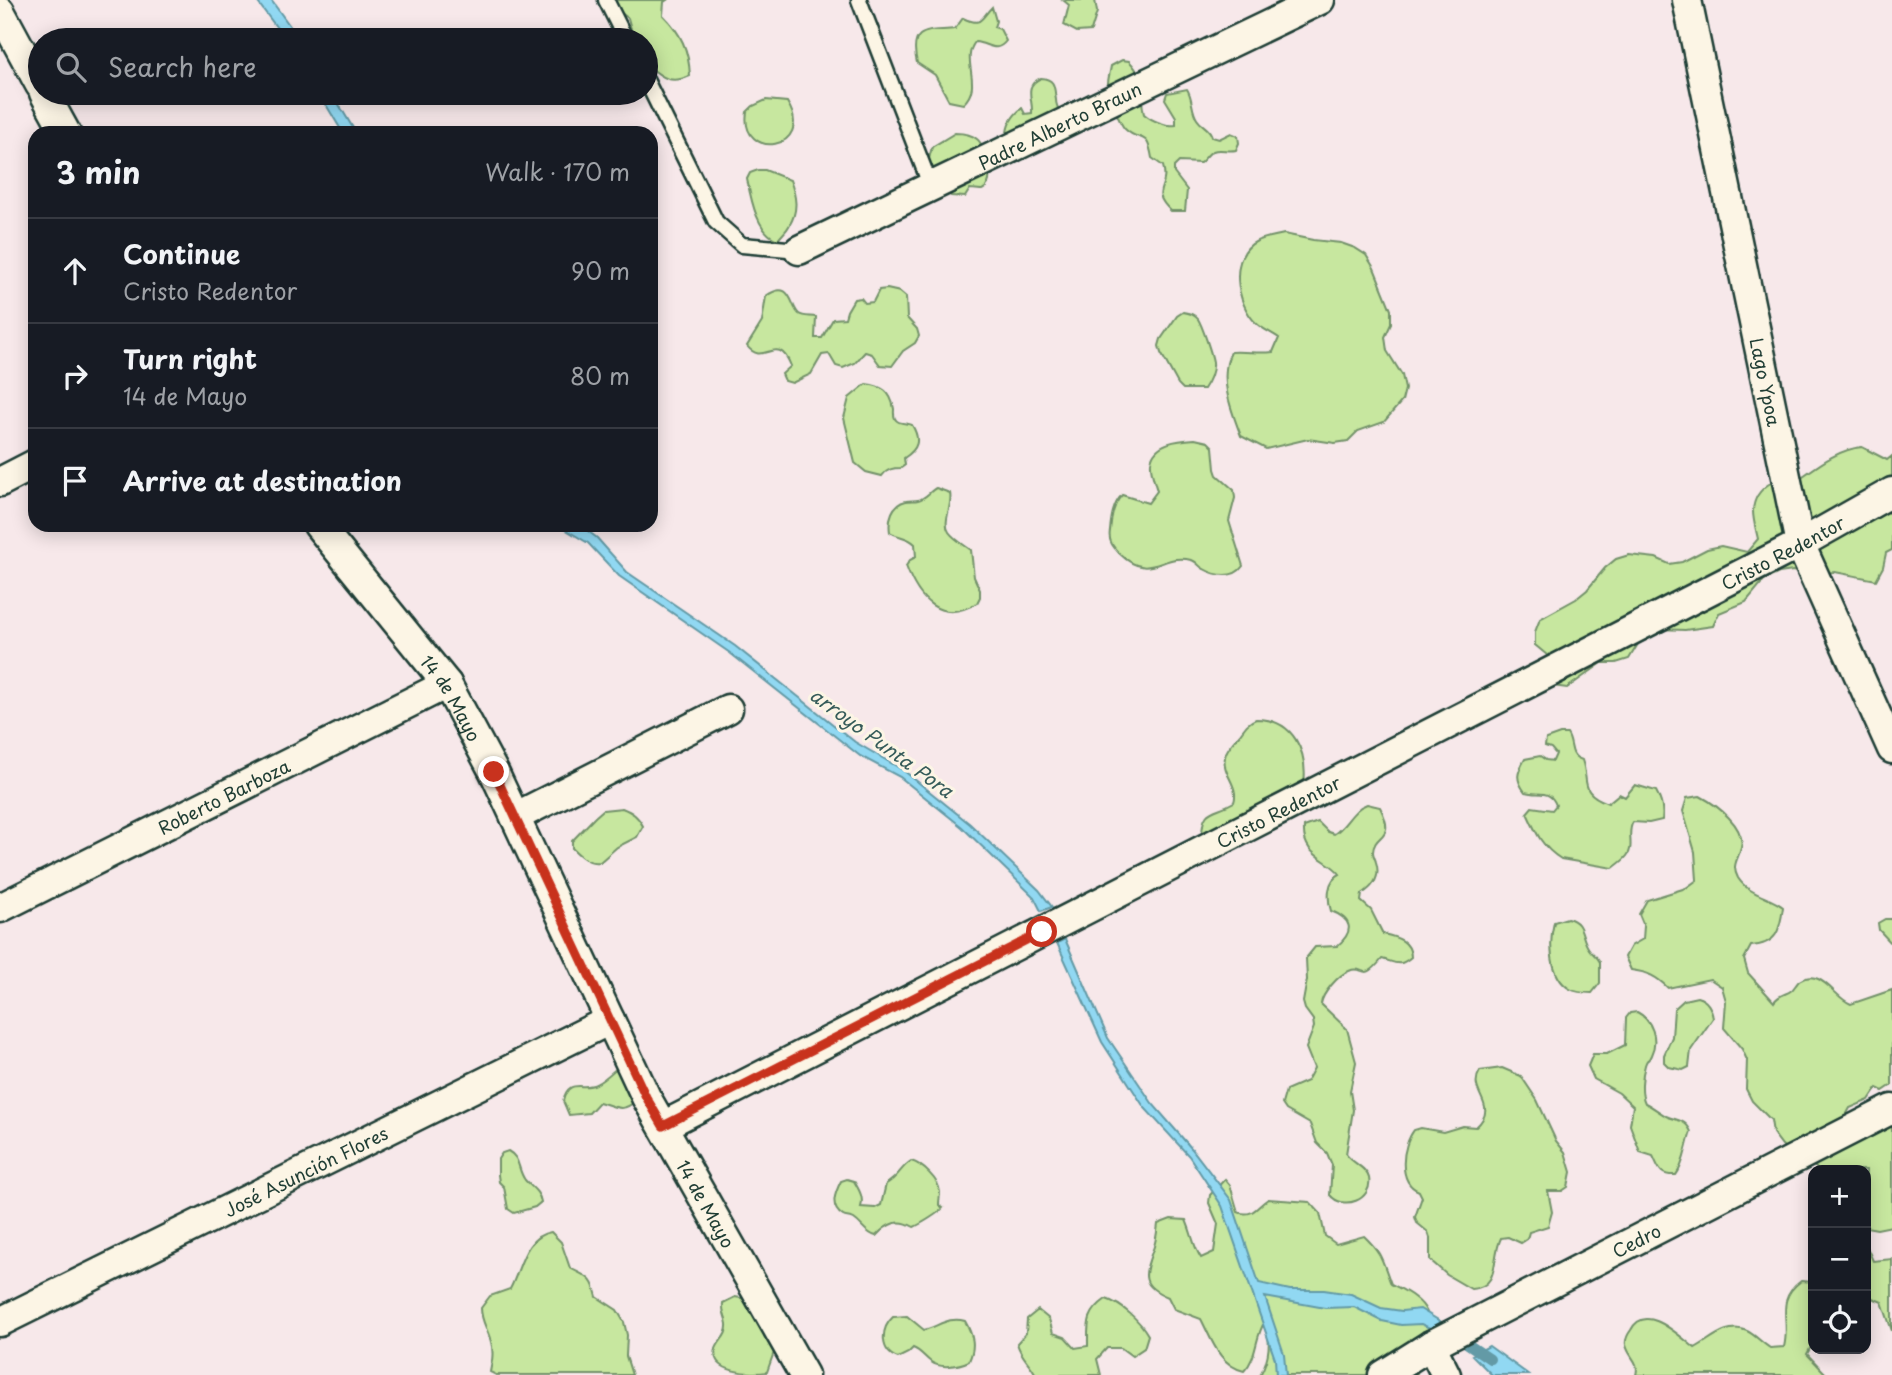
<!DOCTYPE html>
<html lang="en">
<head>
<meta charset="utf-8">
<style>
  :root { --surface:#171b24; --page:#242831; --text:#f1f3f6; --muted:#9ea1a6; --line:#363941 }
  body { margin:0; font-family:"Playpen Sans",sans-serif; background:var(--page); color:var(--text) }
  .controls { position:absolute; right:21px; bottom:21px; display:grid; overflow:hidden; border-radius:14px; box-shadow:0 4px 18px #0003 }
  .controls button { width:63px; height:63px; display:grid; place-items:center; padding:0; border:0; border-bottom:2px solid var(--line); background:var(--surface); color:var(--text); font:35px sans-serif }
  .stop { position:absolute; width:21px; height:21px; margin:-16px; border:5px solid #c8321e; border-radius:50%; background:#fff }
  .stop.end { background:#c8321e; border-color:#fff; box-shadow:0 2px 7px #0008 }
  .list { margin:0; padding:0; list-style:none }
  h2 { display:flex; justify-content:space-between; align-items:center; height:91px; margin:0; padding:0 28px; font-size:30px }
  h2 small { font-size:23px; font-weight:400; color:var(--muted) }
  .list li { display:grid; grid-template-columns:46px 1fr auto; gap:21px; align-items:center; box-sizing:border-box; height:105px; padding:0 28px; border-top:2px solid var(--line) }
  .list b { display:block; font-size:26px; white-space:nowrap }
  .list p { margin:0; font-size:23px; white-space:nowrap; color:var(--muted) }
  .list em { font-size:23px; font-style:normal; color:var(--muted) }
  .icon { flex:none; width:38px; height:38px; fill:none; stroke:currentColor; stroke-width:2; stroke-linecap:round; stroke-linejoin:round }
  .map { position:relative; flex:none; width:1892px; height:1375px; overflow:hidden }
  .search { position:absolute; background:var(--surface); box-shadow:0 4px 18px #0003; left:28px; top:28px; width:630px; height:77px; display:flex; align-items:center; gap:18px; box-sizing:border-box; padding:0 24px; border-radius:38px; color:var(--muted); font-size:26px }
  .panel { position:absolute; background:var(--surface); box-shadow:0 4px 18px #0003; left:28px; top:126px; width:630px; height:406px; border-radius:21px }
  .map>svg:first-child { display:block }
  .green { fill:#c7e79f; stroke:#73926a; stroke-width:2 }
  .water { fill:#91d8f2; stroke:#639aa6; stroke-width:2 }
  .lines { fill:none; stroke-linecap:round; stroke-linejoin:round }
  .stream { stroke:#639aa6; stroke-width:10 }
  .lane-casing { stroke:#1f3d34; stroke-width:19 }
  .street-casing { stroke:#1f3d34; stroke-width:33 }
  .lane { stroke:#fcf5e5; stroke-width:14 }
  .street { stroke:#fcf5e5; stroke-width:28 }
  .route { stroke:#c8321e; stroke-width:9 }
  .labels { text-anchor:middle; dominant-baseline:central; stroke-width:6; stroke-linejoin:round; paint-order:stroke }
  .street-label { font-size:18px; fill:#1f3d34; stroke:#fcf5e5 }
  .water-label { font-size:19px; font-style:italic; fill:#365c5a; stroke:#fcf5e5 }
</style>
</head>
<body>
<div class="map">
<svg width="1892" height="1375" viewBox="0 0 1892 1375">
  <rect width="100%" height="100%" fill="#f7e8ea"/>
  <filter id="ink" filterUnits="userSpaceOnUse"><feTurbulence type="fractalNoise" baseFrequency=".0143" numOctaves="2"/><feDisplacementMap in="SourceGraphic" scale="14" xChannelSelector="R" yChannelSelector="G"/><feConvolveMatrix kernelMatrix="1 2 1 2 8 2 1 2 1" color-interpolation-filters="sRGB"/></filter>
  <g filter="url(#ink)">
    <path class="green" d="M614,0H667L664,2L663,15C681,33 689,50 690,76C669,85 662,77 646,64V40H634L628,18L616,9Z
      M1063,0H1095L1097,12L1091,31L1077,32L1064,25L1069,5Z
      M992,7L996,21L994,27L1000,29L1006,41C996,54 988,43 975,42C960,61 984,85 963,104L949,101L935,75L917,63C908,25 931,32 955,29L963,18C982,27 980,19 992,7Z
      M1122,60L1129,61C1146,77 1139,94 1144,114C1151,120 1166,127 1176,125V117L1165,99L1167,93L1187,89C1193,98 1191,110 1197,119C1202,127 1210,127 1212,137L1219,139L1231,133L1238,136L1239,143L1236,150C1228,152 1220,148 1213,151C1208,153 1205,159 1200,163L1179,162L1174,167V173L1187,190L1185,211H1171C1148,189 1170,190 1163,166L1152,158C1147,128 1140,144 1125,129C1119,123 1110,97 1108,88C1107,81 1110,73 1111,66Z
      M1041,78C1056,79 1054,88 1056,100C1056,107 1060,112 1063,118L1007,138C1006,125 1012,116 1022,108L1025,114L1032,113C1033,98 1023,86 1041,78Z
      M766,100L787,102C817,150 739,162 747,112L753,106Z
      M955,133C963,133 971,134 977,139C986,146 997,184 982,190C981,190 971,189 970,189L965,197L951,196L925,174L932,147Z
      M758,170H765L790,180C796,196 799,210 789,226C786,232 781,235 778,240C757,233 751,199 747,179L750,173Z
      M1284,234L1313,240L1341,243L1355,248L1366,255L1374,268L1391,310V324L1385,337L1387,351L1402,375L1405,389L1402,401L1384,422L1358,431L1348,441L1335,443L1308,439L1266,449L1241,436C1231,410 1218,377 1231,352C1246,351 1259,354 1273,352L1279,338C1272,333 1262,329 1256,323C1236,304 1228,255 1257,241C1265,237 1276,236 1284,234Z
      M887,289L900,292L906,297L907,318L917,329L919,336L915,343L903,351L892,366L880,365L872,354L865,352L855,363L843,368L836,366L829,354L822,355L811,374L792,383L785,381L782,374L791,366C777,331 764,368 747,346L762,322L766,296C792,278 790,307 799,314C803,317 810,316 816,317L815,338H822L833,319L845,318L847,311L854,299L861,298L865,303L873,302L879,290Z
      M1183,312C1189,313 1194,314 1198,319C1202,325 1212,355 1213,362C1214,371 1209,382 1204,389H1183L1178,384L1161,353L1159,346L1161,339L1177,316Z
      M866,384C882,386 891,391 894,409C894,413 893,417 896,420C899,424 907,423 912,425C921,440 918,449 904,458L905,465L901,468C893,468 887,469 882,476L866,472L855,463L844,418L849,398Z
      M1195,439L1208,442L1213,447L1215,469L1217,475L1234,490L1235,498L1229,521L1243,566C1234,579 1216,576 1204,569C1199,567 1197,561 1191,560C1163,552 1150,583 1120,554C1113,547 1108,541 1110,531C1111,518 1113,504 1122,495L1148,503L1157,491C1155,483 1150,471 1151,462C1154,442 1179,440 1195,439Z
      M1862,447L1887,460L1892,456V550L1886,553L1883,567L1876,580L1835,572L1805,575L1793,571L1779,573L1764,580L1746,602L1719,613L1713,626L1685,630L1657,629L1644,634L1629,659L1616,663H1602L1567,688L1553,686L1541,679L1547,655L1535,645V632L1540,619L1576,599L1587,590L1605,568L1616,559L1629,555L1656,558L1669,564L1682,562L1707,549L1721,546L1747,552L1758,539C1756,530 1753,520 1753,511C1754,486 1782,473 1803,476C1821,463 1840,449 1862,447Z
      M936,488L950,493C953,505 942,522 949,532C954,539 964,545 971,550L974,577L980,590V597L977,603C940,625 918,599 906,566L910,560L916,557L915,544C907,536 899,538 890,532C888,519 892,504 906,501C910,500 914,501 918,500C925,499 930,491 936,488Z
      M1256,719C1294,719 1308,752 1304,785L1202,837C1202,806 1214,814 1234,802C1240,784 1219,773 1226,753C1229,746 1235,740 1240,734C1245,727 1248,722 1256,719Z
      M1560,734H1567C1574,744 1568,756 1582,760C1590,782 1578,792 1608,803L1619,794L1625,797L1635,785L1656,791C1661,800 1664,809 1662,820L1649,823L1633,822C1626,833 1635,846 1627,856C1623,861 1617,865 1613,868L1561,859C1542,847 1536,833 1527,813L1532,807L1552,810L1556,805C1550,789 1539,796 1525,792C1515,779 1517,773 1525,759L1540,756L1546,760L1553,761L1556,754L1551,748L1545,746L1546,739Z
      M1700,796C1717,805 1746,827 1741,848C1738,860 1731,865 1738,878C1749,895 1768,896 1783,907C1780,931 1777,944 1751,946L1744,959L1748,973L1774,1002C1779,994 1786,995 1792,990C1793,989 1798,982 1799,981C1822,967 1833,997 1851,1004L1892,990V1085L1883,1091L1877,1088L1869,1100L1850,1108L1839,1128L1792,1154L1782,1145L1773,1133L1771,1120L1752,1101L1746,1089L1747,1060L1742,1049L1724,1028L1726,1001L1722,987L1710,979L1668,988C1657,977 1648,972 1631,970L1625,957L1631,946L1643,939L1644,926L1639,914L1647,900L1686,888L1697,880L1695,852L1683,811L1687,798Z
      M1367,804L1380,807C1397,841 1374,832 1373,852C1373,856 1375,858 1376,862C1381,877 1373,887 1362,894L1361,901L1371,910L1383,934C1397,937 1411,941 1411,957C1399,968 1395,962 1382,959C1362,984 1365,964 1349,971C1338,975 1322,994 1321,1004L1347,1029L1356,1062L1350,1091L1353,1110L1346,1154C1352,1163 1367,1168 1369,1178C1373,1200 1343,1211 1330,1195L1332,1165L1327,1153L1317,1143L1310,1124L1286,1110L1282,1104L1286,1090L1307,1081L1314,1068L1306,1048L1314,1027L1313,1020L1305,1009L1303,1002L1307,980L1306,958L1315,947L1337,946C1355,931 1352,919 1331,911C1327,898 1327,880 1340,874C1328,858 1302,857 1304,827L1318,822L1328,832L1334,834C1347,826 1352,809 1367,804Z
      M622,808C632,812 638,816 643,826L637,837L617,847L600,862C588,864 580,856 572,848V841L595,817L603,810Z
      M1567,918C1585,922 1580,937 1589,949C1592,954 1597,956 1600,962V983L1592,993C1585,993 1577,993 1570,989C1549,977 1549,942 1554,922Z
      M1885,919H1892V944L1879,930L1878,923Z
      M1697,997C1708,1000 1711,1008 1713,1018L1691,1050L1689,1067L1683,1070L1669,1067L1664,1062V1055L1672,1037L1674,1009L1684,1000Z
      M1637,1012C1652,1020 1659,1039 1651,1055C1647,1064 1648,1056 1645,1065C1642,1075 1640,1093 1645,1103C1653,1107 1659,1112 1666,1116C1677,1121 1686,1119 1691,1132C1686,1145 1684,1166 1676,1175C1659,1176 1659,1168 1653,1156L1640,1152L1630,1125L1633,1106L1619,1093L1594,1079L1588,1066L1593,1054H1607L1625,1045L1626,1018L1630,1013Z
      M619,1066L637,1100C621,1114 615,1106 599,1102L589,1113L569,1115L563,1101C569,1077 582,1091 596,1084C604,1080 612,1072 619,1066Z
      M1502,1068L1521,1076L1537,1100L1556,1141L1565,1152L1571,1172L1568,1187L1562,1191H1548L1552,1212L1548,1226L1529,1232L1527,1239L1521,1243L1508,1237L1501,1238C1491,1258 1501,1287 1471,1289L1447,1275L1430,1260V1238L1428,1232L1417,1223L1415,1217L1422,1197L1419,1191C1397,1182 1402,1146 1414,1130L1421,1128L1443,1132L1463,1126L1476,1127C1501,1105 1466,1093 1480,1071Z
      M1892,1112V1226L1877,1229L1866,1227V1170H1818L1811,1163Z
      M508,1151C521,1158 517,1169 525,1180C532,1188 539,1191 541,1202L535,1207L514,1213L508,1209L504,1187L499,1182L498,1175V1159L502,1153Z
      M911,1161C922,1164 939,1180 940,1192C940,1196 939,1200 939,1205L943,1208C939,1213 921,1224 914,1227C899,1218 888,1223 876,1236C865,1233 863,1225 854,1219C851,1217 846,1218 843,1216C829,1207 835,1193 841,1181L847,1179L854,1181C859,1190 864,1197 861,1207L875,1208L881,1205L886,1184C898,1178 901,1167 911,1161Z
      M1225,1179L1230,1185L1238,1212C1253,1218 1257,1206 1268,1199L1310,1202L1320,1213L1325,1236L1336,1244L1364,1236C1383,1254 1382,1261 1391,1284C1399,1288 1408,1292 1415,1298C1442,1318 1427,1351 1416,1375H1260C1270,1357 1271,1341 1265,1321C1254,1339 1258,1356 1244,1371C1219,1365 1212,1340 1201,1319L1174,1309L1168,1297C1141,1286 1143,1276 1152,1252C1156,1243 1157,1233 1158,1224L1171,1219L1186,1220C1192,1233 1193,1246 1201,1258L1214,1252L1218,1224L1209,1203L1210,1195Z
      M551,1232L561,1242L570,1268C588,1278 592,1276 597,1297L617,1310L624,1322L627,1335L626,1356L632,1375H496L490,1372C492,1362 494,1352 491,1342C488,1329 481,1322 481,1308L490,1296L510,1289C521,1269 524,1236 551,1232Z
      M1866,1245L1873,1261L1892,1259V1331L1882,1302L1870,1297L1866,1302Z
      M1801,1281L1813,1282V1343L1807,1354L1827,1375H1636C1640,1361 1629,1358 1626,1345C1625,1340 1628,1334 1631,1330C1646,1301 1680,1337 1695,1348C1711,1340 1726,1322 1747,1331C1754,1334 1762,1343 1770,1348L1784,1347C1791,1319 1774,1301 1801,1281Z
      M735,1297L746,1299L774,1340V1352L767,1372C753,1375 709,1373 716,1349C719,1340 728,1336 727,1324C726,1316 722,1314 723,1303Z
      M1106,1299C1122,1304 1140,1321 1148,1335L1144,1348L1132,1356L1121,1348H1107L1097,1359L1101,1375H1036C1030,1362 1021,1358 1017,1343L1026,1333L1027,1319L1038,1310L1049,1319L1053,1333L1065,1337L1075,1348L1088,1346C1088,1324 1086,1313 1106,1299Z
      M907,1316L924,1330C939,1326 949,1316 965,1321C973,1335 976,1346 969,1361C958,1366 941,1369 931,1362C924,1357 921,1351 913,1348L908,1353L898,1358C880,1352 880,1329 893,1317Z"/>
    <path class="water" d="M256,0H271L300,40H286Z
      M319,93H332L356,133H343Z
      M558,525H580L597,538L627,572L735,646L855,742L903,770L970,824L1039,890L1052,907L1041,911L1034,897L962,827L900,777L860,756L730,653L619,576L588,543Z
      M1065,939L1108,1038L1152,1103L1192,1149L1231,1200L1259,1283L1290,1290H1324L1351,1294L1381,1308L1402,1311L1420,1309L1448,1326L1441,1333L1421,1324L1401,1325L1382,1321L1354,1307L1325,1308L1265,1297L1284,1354L1286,1375H1276L1275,1359L1222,1206L1189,1156L1144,1107L1102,1042L1057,943Z
      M1489,1346L1529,1375H1492L1472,1355Z"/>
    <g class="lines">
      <path class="stream" d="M1456,1336L1490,1359"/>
      <defs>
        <path id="lane" d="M606,0L626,40
          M859,0L931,187
          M646,80L716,222L742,245L799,250"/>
        <g id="street">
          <path id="s1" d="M1687,0L1800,544L1892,749"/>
          <path d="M0,11L40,85"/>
          <path d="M44,93L66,133"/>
          <path id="s2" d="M799,250L1320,0"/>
          <path d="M0,482L35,464"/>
          <path id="s3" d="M318,525L447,684L494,772L646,1097L804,1375"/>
          <path d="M515,817L728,709"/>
          <path id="s4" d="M0,908L447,684"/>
          <path id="s5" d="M663,1126L1800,544L1892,492"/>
          <path id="s6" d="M0,1322L610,1020"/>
          <path d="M1431,1345L1446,1375"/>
          <path id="s7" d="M1383,1375L1431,1345L1892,1109"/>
        </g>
      </defs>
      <use href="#lane" class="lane-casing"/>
      <use href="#street" class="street-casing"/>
      <use href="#lane" class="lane"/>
      <use href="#street" class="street"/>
    </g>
  </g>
  <g class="lines" filter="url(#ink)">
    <path class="route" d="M494,772L646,1097L663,1126L1042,932"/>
  </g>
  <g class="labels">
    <g class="street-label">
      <text stroke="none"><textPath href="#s2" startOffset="289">Padre Alberto Braun</textPath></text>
      <text stroke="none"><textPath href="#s1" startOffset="390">Lago Ypoa</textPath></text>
      <text stroke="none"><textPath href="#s5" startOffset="1258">Cristo Redentor</textPath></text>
      <text stroke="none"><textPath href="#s3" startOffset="219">14 de Mayo</textPath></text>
      <text stroke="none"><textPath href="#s4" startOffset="250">Roberto Barboza</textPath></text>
      <text stroke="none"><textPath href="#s5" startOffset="691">Cristo Redentor</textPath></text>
      <text stroke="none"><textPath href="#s6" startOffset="341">José Asunción Flores</textPath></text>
      <text stroke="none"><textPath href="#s3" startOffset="786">14 de Mayo</textPath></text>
      <text stroke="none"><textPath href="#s7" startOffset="287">Cedro</textPath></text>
    </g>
    <g class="water-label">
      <text transform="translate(882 742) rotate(36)">arroyo Punta Pora</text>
    </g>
  </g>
</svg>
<div class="controls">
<button>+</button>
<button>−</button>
<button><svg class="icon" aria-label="locate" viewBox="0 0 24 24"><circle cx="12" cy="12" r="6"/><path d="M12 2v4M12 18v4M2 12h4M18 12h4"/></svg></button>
</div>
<div class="stop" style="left:1042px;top:932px"></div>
<div class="stop end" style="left:494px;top:772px"></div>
<div class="search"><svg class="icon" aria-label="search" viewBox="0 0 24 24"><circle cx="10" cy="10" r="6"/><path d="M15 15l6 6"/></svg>Search here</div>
<section class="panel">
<h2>3 min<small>Walk · 170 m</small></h2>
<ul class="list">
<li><svg class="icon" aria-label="ahead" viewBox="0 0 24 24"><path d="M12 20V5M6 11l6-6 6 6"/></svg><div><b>Continue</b><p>Cristo Redentor</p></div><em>90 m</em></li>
<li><svg class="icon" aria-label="right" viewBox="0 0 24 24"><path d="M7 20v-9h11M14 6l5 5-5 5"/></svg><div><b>Turn right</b><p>14 de Mayo</p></div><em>80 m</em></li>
<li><svg class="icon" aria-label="arrive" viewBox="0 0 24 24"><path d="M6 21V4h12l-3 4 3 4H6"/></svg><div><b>Arrive at destination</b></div></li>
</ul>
</section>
</div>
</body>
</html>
